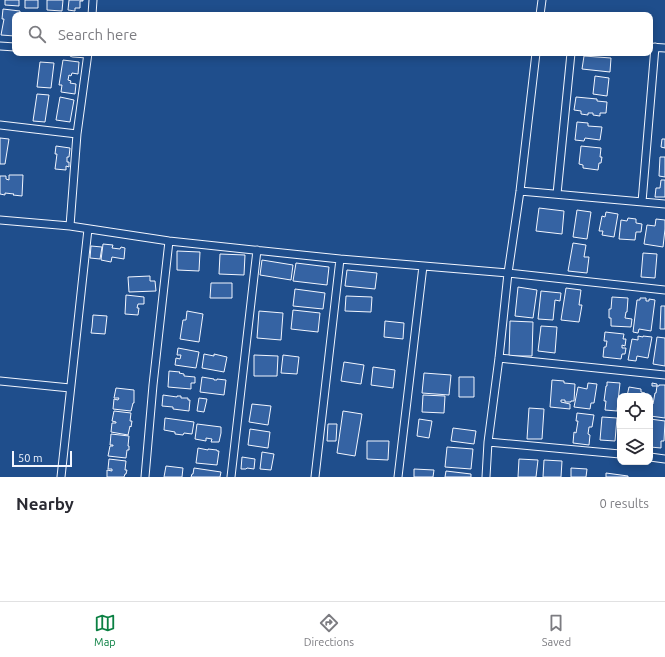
<!DOCTYPE html>
<html lang="en">
<head>
<meta charset="utf-8">
<style>
  :root { --surface:#fff; --page:#f2f2f3; --text:#2b2b33; --muted:#7c7c81; --line:#e1e1e2; --accent:#0b8043 }
  body { margin:0; font-family:Ubuntu,sans-serif; background:var(--page); color:var(--text) }
  .controls { position:absolute; right:12px; bottom:12px; display:grid; overflow:hidden; border-radius:8px; box-shadow:0 2px 10px #0003 }
  .controls button { width:36px; height:36px; display:grid; place-items:center; padding:0; border:0; border-bottom:1px solid var(--line); background:var(--surface); color:var(--text); font:20px sans-serif }
  .scale { position:absolute; left:12px; bottom:10px; width:60px; box-sizing:border-box; padding-left:4px; border:2px solid #f2f6ff; border-top:0; font-size:11px; line-height:14px; white-space:nowrap; color:#f2f6ff; -webkit-text-stroke:3px #1f4e8c; paint-order:stroke }
  .list { margin:0; padding:0; list-style:none }
  h2 { display:flex; justify-content:space-between; align-items:center; height:52px; margin:0; padding:0 16px; font-size:17px }
  h2 small { font-size:13px; font-weight:400; color:var(--muted) }
  .icon { flex:none; width:22px; height:22px; fill:none; stroke:currentColor; stroke-width:2; stroke-linecap:round; stroke-linejoin:round }
  .map { position:relative; flex:none; width:665px; height:477px; overflow:hidden }
  .search { position:absolute; background:var(--surface); box-shadow:0 2px 10px #0003; left:12px; right:12px; top:12px; height:44px; display:flex; align-items:center; gap:10px; box-sizing:border-box; padding:0 14px; border-radius:8px; color:var(--muted); font-size:15px }
  .sheet { height:124px; background:var(--surface) }
  nav { display:flex; justify-content:space-around; align-items:center; box-sizing:border-box; height:56px; border-top:1px solid var(--line); background:var(--surface); font-size:11px; color:var(--muted) }
  nav a { display:grid; justify-items:center; gap:2px }
  nav .on { color:var(--accent) }
  .map>svg:first-child { display:block }
  .building { fill:#3563a3; stroke:#f2f6ff }
  .lines { fill:none; stroke-linecap:round; stroke-linejoin:round }
  .minor-casing { stroke:#f2f6ff; stroke-width:9 }
  .minor { stroke:#1f4e8c; stroke-width:7 }
</style>
</head>
<body>
<div class="map">
<svg width="665" height="477" viewBox="0 0 665 477">
  <rect width="100%" height="100%" fill="#1f4e8c"/>
  <path class="building" d="M5,0H19V6L5,5Z
    M25,0H38V8H25Z
    M47,0H63L62,11L47,10Z
    M69,0H83V1H80V8H75V11L68,10Z
    M3,9L20,11V15H15V36L1,35L4,19H2Z
    M584,56L611,58L610,72L582,69Z
    M63,60L79,62L78,74L72,73L71,76L69,75L68,80L71,81L70,83L76,84L75,94L61,92L62,85H59Z
    M40,62L54,63L51,88L37,87Z
    M595,76L609,78L607,96L593,94Z
    M37,94L49,95L45,122L33,121Z
    M60,97L74,100L70,122L56,120Z
    M576,97L597,99V101L607,102L606,113H600V116L593,115V113H588V115L581,114V111L574,110Z
    M577,122L588,123V126L602,127L600,140L585,138L584,141L575,140Z
    M0,138L9,139L5,164H0Z
    M662,139H665V148L661,147Z
    M56,146L70,148L69,157H67V162H69V167L66,166V170L55,169L57,154H55Z
    M581,146L601,148L600,157H602L601,163H599L598,170L583,168V165L579,164Z
    M660,157H665V177L659,176Z
    M9,175H23L22,196L13,195L14,194L5,193V195L0,194V176H6V179L9,180Z
    M661,180H665V197H655L656,188H660Z
    M539,208L564,211L562,234L536,231Z
    M577,210L591,212L587,239L573,237Z
    M606,212L618,214L614,237L602,235L603,231H599L602,216L605,217Z
    M628,218L636,219V223L642,224L641,232H636L635,240L619,239L621,220L627,221Z
    M656,219L665,220V229L663,247L644,244L647,225L655,226Z
    M573,243L586,245L584,257H589L587,273L568,271Z
    M103,244L113,245L112,248L120,249L121,247L125,248L124,259L112,257L111,262L101,260Z
    M91,246L102,247L100,259L90,258Z
    M177,251L200,252L199,271L177,270Z
    M643,253L657,254L655,278L641,277Z
    M220,254L245,255L244,275L219,274Z
    M262,260L293,265L291,280L260,275Z
    M296,263L329,267L327,285L293,281Z
    M347,270L377,273L375,289L345,286Z
    M150,276V281H155L156,291L129,292L128,277Z
    M211,283H232V298H210Z
    M518,287L537,290L533,318L515,316Z
    M566,288L581,290L579,305H582L579,322L561,320Z
    M295,289L325,293L323,309L293,306Z
    M541,291L561,293L560,301L555,300L553,320L538,319Z
    M126,295L144,297V304H138L137,308H139L138,315L125,314Z
    M346,296L372,297L371,312L345,311Z
    M612,297L628,298L627,312H626L625,318L632,319L631,327L611,326V318H609V309H611Z
    M640,298H646V301H649V299L655,300L651,331L639,329L638,333L633,332L637,300H640Z
    M661,306H665V329H660Z
    M293,310L320,313L318,332L291,329Z
    M187,311L203,314L199,342L180,339L183,320H186Z
    M259,311L283,313L281,340L257,338Z
    M93,315L107,316L105,334L91,333L92,327Z
    M385,321L404,323L403,339L384,337Z
    M510,321L533,322L532,356H509Z
    M541,326L557,327L555,353L538,351Z
    M605,332L624,334L623,339H626L625,346L622,345V348H626L625,354H622L621,359L603,357L604,347H606L607,341H604Z
    M638,336L643,337V336L652,337L648,358L637,356L636,361L628,360L632,339L638,340Z
    M657,337L665,338V366L653,364Z
    M178,348L199,352L196,368L175,365L176,358L180,359L181,355H177Z
    M204,354L214,356V354L227,357L224,372L202,368Z
    M254,355L278,356L277,376H254Z
    M283,355L299,357L297,374L281,373Z
    M344,362L364,365L361,384L341,381Z
    M373,367L395,370L393,388L371,385Z
    M169,371L180,372L179,373L184,374V376L195,377V383H191V389L168,387Z
    M424,373L451,375L449,395L422,393Z
    M202,377L214,379V380H217V379L226,380L224,395L200,392Z
    M459,377H474V397H459Z
    M552,380L564,381V383L575,384L574,401H571V402H565V400H561V402L570,404V409L550,407Z
    M607,382L620,383L617,411L605,410L606,401H604L606,386H607Z
    M588,383L597,384L594,403H591L590,409L574,407L578,387L587,389Z
    M652,383L657,384V386H659V385H665V418L650,416V404H653L655,393H656L657,386H652Z
    M629,387L641,389V392L645,393V396H627Z
    M116,388L134,390V403H133L131,411L113,409L114,399L118,400L119,398H114Z
    M163,395L177,397V396H181V398H188V400H190L189,411L173,409V407L162,406Z
    M423,395L445,396L444,413L422,412Z
    M199,398L207,399L204,412L197,411Z
    M252,404L271,406L268,425L249,422Z
    M529,408L544,409L542,439H527Z
    M114,411L131,413L130,421H132L131,427L130,426L128,435L111,432L112,423H116V422L112,421Z
    M343,411L362,414L355,456L337,453Z
    M577,413L594,415L592,427H589L588,434L590,435L589,445L573,443L574,432L576,433L578,421H576Z
    M602,417L617,418L615,441L600,440Z
    M165,418L194,422L192,434L184,433L183,435L175,434V432L164,430Z
    M419,419L432,421L429,438L417,436Z
    M650,419L665,421L664,441H661V448L650,447Z
    M197,424L221,427V433L219,442H211L212,439L206,438V441L195,439Z
    M328,424H337L336,441H327Z
    M453,428L476,431L474,444L451,441Z
    M250,429L270,432L268,448L248,445Z
    M111,434L129,436L128,446H129V450H127L126,458L108,456L110,446H113V445H110Z
    M367,441H389L388,460L367,459Z
    M447,447L473,449L471,469L445,467Z
    M198,448L208,450V449L217,450V451H219L217,465L196,463Z
    M262,452L274,454L271,470L260,469Z
    M242,457L255,459L254,469L247,468L246,469H241Z
    M109,459L126,461L125,470H127L126,474H125L124,477H107V470L112,471V469H108Z
    M519,459L538,460L536,477H518Z
    M544,460L562,461L561,477H543Z
    M166,466L183,468L182,477H164Z
    M194,468L221,472L220,477H191L192,474H193Z
    M571,468L587,469L586,477H571Z
    M414,469L434,470L433,477H414Z
    M446,471L471,474V477H445Z
    M606,473L628,476V477H606Z"/>
  <g class="lines">
    <defs>
      <path id="minor" d="M92,15L93,0
        M540,15L542,0
        M0,46L15,47
        M650,47L665,48
        M73,53L88,54
        M0,125L77,134
        M520,191L665,204
        M557,194L571,53
        M642,202L655,47
        M0,220L70,226L169,241L340,259L508,273L665,290
        M70,226L77,134L88,53
        M499,358L665,375
        M0,381L70,388
        M488,442L620,454
        M650,457L665,459
        M61,477L88,229
        M145,477L153,385L169,241
        M231,477L257,250
        M315,477L340,259
        M398,477L423,266
        M486,477L488,442L499,358L508,273L520,191L536,53"/>
    </defs>
    <use href="#minor" class="minor-casing"/>
    <use href="#minor" class="minor"/>
  </g>
</svg>
<div class="controls">
<button><svg class="icon" aria-label="locate" viewBox="0 0 24 24"><circle cx="12" cy="12" r="6"/><path d="M12 2v4M12 18v4M2 12h4M18 12h4"/></svg></button>
<button><svg class="icon" aria-label="layers" viewBox="0 0 24 24"><path d="M12 4l9 5-9 5-9-5zM3 14l9 5 9-5"/></svg></button>
</div>
<div class="scale">50 m</div>
<div class="search"><svg class="icon" aria-label="search" viewBox="0 0 24 24"><circle cx="10" cy="10" r="6"/><path d="M15 15l6 6"/></svg>Search here</div>
</div>
<section class="sheet">
<h2>Nearby<small>0 results</small></h2>
<ul class="list">
</ul>
</section>
<nav>
<a class="on"><svg class="icon" aria-label="map" viewBox="0 0 24 24"><path d="M3 6l6-2 6 2 6-2v14l-6 2-6-2-6 2zM9 4v14M15 6v14"/></svg>Map</a>
<a><svg class="icon" aria-label="directions" viewBox="0 0 24 24"><path d="M12 3l9 9-9 9-9-9zM9 14v-3h6M13 9l2 2-2 2"/></svg>Directions</a>
<a><svg class="icon" aria-label="saved" viewBox="0 0 24 24"><path d="M7 4h10v16l-5-4-5 4z"/></svg>Saved</a>
</nav>
</body>
</html>
